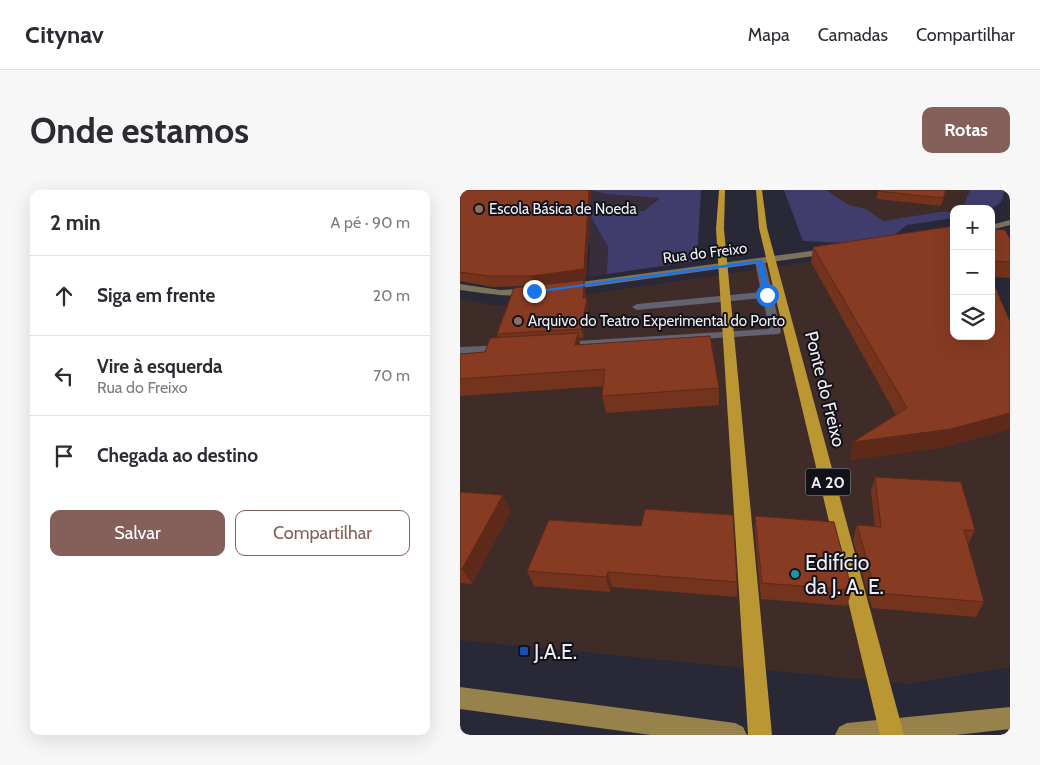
<!DOCTYPE html>
<html lang="pt">
<meta charset="utf-8">
<style>
body{margin:0;font-family:Cabin,sans-serif;background:#f7f7f7;color:#2b2b33}
.controls{position:absolute;right:15px;top:15px;display:grid;overflow:hidden;border-radius:10px;box-shadow:0 5px 20px #0002}
.controls button{width:45px;height:45px;display:grid;place-items:center;padding:0;border:0;border-bottom:1px solid #e1e1e2;background:#fff;color:#2b2b33;font:25px sans-serif}
.stop{position:absolute;width:15px;height:15px;margin:-11px;border:4px solid #1a73e8;border-radius:50%;background:#fff}
.stop.end{background:#1a73e8;border-color:#fff;box-shadow:0 1px 5px #0008}
.list{margin:0;padding:0;list-style:none}
h2{display:flex;justify-content:space-between;align-items:center;height:65px;margin:0;padding:0 20px;font-size:21px}
h2 small{font-size:16px;font-weight:400;color:#7c7c81}
.list li{display:grid;grid-template-columns:32px 1fr auto;gap:15px;align-items:center;box-sizing:border-box;height:80px;padding:0 20px;border-top:1px solid #e1e1e2}
.list b{display:block;font-size:19px;white-space:nowrap}
.list p{margin:0;font-size:16px;white-space:nowrap;color:#7c7c81}
.list em{font-size:16px;font-style:normal;color:#7c7c81}
.actions{display:flex;gap:10px;padding:15px 20px}
.actions a{flex:1;padding:11px 0;border:1px solid #855f5a;border-radius:10px;text-align:center;font-size:18px;color:#855f5a}
.actions .main{background:#855f5a;color:#fff}
.icon{flex:none;width:28px;height:28px;fill:none;stroke:currentColor;stroke-width:2;stroke-linecap:round;stroke-linejoin:round}
.map{position:relative;flex:none;width:550px;height:545px;overflow:hidden;border-radius:10px}
header{display:flex;align-items:center;gap:30px;box-sizing:border-box;height:70px;padding:0 25px;background:#fff;border-bottom:1px solid #e1e1e2}
header strong{font-size:24px}
nav{display:flex;gap:28px;margin-inline-start:auto;font-size:18px}
.intro{display:flex;align-items:center;justify-content:space-between;box-sizing:border-box;height:120px;padding:0 30px}
h1{margin:0;font-size:35px}
.button{padding:12px 22px;border-radius:10px;background:#855f5a;color:#fff;font-size:18px;font-weight:700}
main{display:flex;gap:30px;padding:0 30px}
aside{flex:1;background:#fff;border-radius:10px;box-shadow:0 5px 20px #0002}
.map>svg:first-child{display:block}
.commercial{fill:#382d3b}
.industrial{fill:#3f2c29}
.green{fill:#403c6c}
.lines{fill:none;stroke-linecap:round;stroke-linejoin:round}
.service{fill:#626271;fill-rule:evenodd}
.secondary{fill:#7c725e;fill-rule:evenodd}
.primary{fill:#97824c;fill-rule:evenodd}
.motorway{fill:#ba9733;fill-rule:evenodd}
.wall{fill:#73331d}
.shaded-wall{fill:#5e2918}
.building{fill:#863b22;stroke:#5e2918}
.route{fill:#1a73e8}
.education-dot{fill:#8d6e63;stroke:#121218;stroke-width:2}
.culture-dot{fill:#0f9aa8;stroke:#121218;stroke-width:2}
.transit-dot{fill:#1a4fb4;stroke:#121218;stroke-width:2}
.labels{text-anchor:middle;dominant-baseline:central;stroke-width:4;stroke-linejoin:round;paint-order:stroke}
.far-poi-label{font-size:15px;fill:#efeff8;stroke:#121218;text-anchor:start}
.far-street-label{font-size:15px;fill:#efeff8;stroke:#121218}
.shield{fill:#121218;stroke:#adadb5;stroke-width:1}
.shield-label{font-size:16px;font-weight:bold;fill:#efeff8}
.street-label{font-size:18px;fill:#efeff8;stroke:#121218}
.near-poi-label{font-size:21px;fill:#efeff8;stroke:#121218;text-anchor:start}
</style>
<header>
<strong>Citynav</strong>
<nav><a>Mapa</a><a>Camadas</a><a>Compartilhar</a></nav>
</header>
<div class="intro"><h1>Onde estamos</h1><a class="button">Rotas</a></div>
<main>
<aside>
<h2>2 min<small>A pé · 90 m</small></h2>
<ul class="list">
<li><svg class="icon" aria-label="ahead" viewBox="0 0 24 24"><path d="M12 20V5M6 11l6-6 6 6"/></svg><div><b>Siga em frente</b></div><em>20 m</em></li>
<li><svg class="icon" aria-label="left" viewBox="0 0 24 24"><path d="M17 20v-9H6M10 6l-5 5 5 5"/></svg><div><b>Vire à esquerda</b><p>Rua do Freixo</p></div><em>70 m</em></li>
<li><svg class="icon" aria-label="arrive" viewBox="0 0 24 24"><path d="M6 21V4h12l-3 4 3 4H6"/></svg><div><b>Chegada ao destino</b></div></li>
</ul>
<div class="actions"><a class="main">Salvar</a><a>Compartilhar</a></div>
</aside>
<div class="map">
<svg width="550" height="545" viewBox="0 0 550 545">
<rect width="100%" height="100%" fill="#292836"/>
<path class="commercial" d="M 22,0 L 130,0 L 146,4 L 200,7 L 184,21 L 127,21 L 148,57 L 147,84 L 129,87 L 130,55 L 0,41 Z"/>
<path class="industrial" d="M 366,0 L 510,0 L 503,18 L 494,19 L 494,22 L 480,22 L 423,32 L 406,19 L 389,15 Z
M 481,52 L 494,146 L 531,146 L 550,164 L 550,477 L 447,494 L 0,450 L 0,109 L 33,115 L 62,114 Z"/>
<path class="green" d="M 130,0 L 241,0 L 237,71 L 147,84 L 148,57 L 127,20 L 184,21 L 200,8 L 146,4 Z
M 324,0 L 366,0 L 389,15 L 406,19 L 423,31 L 480,22 L 494,22 L 494,28 L 447,35 L 429,49 L 385,53 L 343,51 Z
M 510,0 L 544,0 C 543,24 520,19 502,19 Z"/>
<g class="lines">
<path class="service" d="M 300,68 L 305,71 L 321,142 L 319,144 L 101,158 L 95,155 L 101,152 L 309,139 L 303,108 L 177,120 L 172,117 L 177,114 L 301,102 L 295,71 Z
M 46,155 L 52,158 L 50,160 L 0,165 L 0,157 Z"/>
<path class="secondary" d="M 550,30 L 550,35 L 531,40 L 531,35 Z
M 373,58 L 377,61 L 376,63 L 106,100 L 101,97 L 106,94 Z
M 0,94 L 40,100 L 73,98 L 78,101 C 66,111 16,102 0,100 Z"/>
<path class="primary" d="M 0,497 L 275,533 L 283,537 L 287,545 L 191,545 L 0,519 Z
M 550,517 L 550,539 L 496,545 L 375,545 L 379,537 L 387,533 Z"/>
<path class="motorway" d="M 259,0 L 265,0 L 264,39 L 312,545 L 288,545 L 256,39 Z
M 296,0 L 302,0 L 307,38 L 444,545 L 420,545 L 299,38 Z"/>
</g>
<path class="wall" d="M 0,0 L 131,0 L 126,89 L 81,95 L 126,99 L 126,108 L 127,108 L 128,116 L 123,148 L 119,148 L 120,154 L 259,198 L 259,215 L 146,223 L 142,206 L 143,196 L 0,206 L 0,164 L 25,162 L 38,148 L 37,144 L 72,96 L 32,97 L 0,91 Z
M 487,0 L 481,16 L 417,9 L 418,1 Z
M 531,39 L 550,49 L 550,88 L 531,87 Z
M 353,57 L 550,132 L 550,239 L 484,257 L 390,270 L 393,252 L 436,225 L 351,72 Z
M 415,287 L 515,340 L 508,354 L 524,412 L 516,427 L 412,418 L 393,350 L 397,335 L 415,336 L 411,302 Z
M 0,302 L 51,321 L 12,394 L 0,393 Z
M 295,326 L 392,400 L 387,416 L 301,409 L 295,342 Z
M 89,330 L 277,392 L 277,407 L 152,397 L 150,402 L 74,396 L 67,381 Z"/>
<path class="shaded-wall" d="M 129,0 L 131,0 L 126,89 L 74,96 L 71,86 Z
M 486,0 L 487,0 L 481,16 L 483,8 Z
M 124,90 L 126,99 L 125,115 L 127,108 L 128,116 L 123,148 L 121,139 Z
M 118,143 L 121,159 L 115,155 Z
M 550,223 L 550,239 L 484,257 L 390,270 L 393,252 Z
M 43,305 L 51,321 L 12,394 L 2,379 Z
M 148,382 L 152,397 L 150,402 L 146,387 Z"/>
<path class="building" d="M 0,0 L 129,0 L 124,79 L 71,86 L 29,86 L 0,82 Z
M 419,0 L 486,0 L 483,8 L 418,1 Z
M 494,36 L 494,146 L 531,146 L 531,87 L 550,132 L 550,223 L 491,239 L 393,252 L 447,218 L 353,57 Z
M 531,39 L 545,40 L 550,49 L 550,72 L 531,71 Z
M 124,90 L 123,108 L 127,108 L 121,139 L 37,144 L 54,98 Z
M 118,143 L 115,155 L 250,146 L 259,198 L 142,206 L 145,179 L 0,189 L 0,164 L 25,162 L 30,148 Z
M 415,287 L 501,292 L 515,340 L 504,340 L 524,412 L 416,403 L 397,335 L 421,337 Z
M 0,302 L 43,305 L 2,379 L 0,379 Z
M 185,319 L 273,325 L 277,392 L 148,382 L 146,387 L 67,381 L 89,330 L 181,336 Z
M 295,326 L 374,332 L 392,400 L 302,393 Z"/>
<path class="route" d="M 300,70 L 303,72 L 310,105 L 307,107 L 304,105 L 298,73 L 74,103 L 72,101 Z"/>
<g class="education-dot">
<circle cx="19" cy="19" r="5"/>
<circle cx="58" cy="131" r="5"/>
</g>
<circle class="culture-dot" cx="335" cy="384" r="5"/>
<rect class="transit-dot" x="59" y="456" width="10" height="10" rx="2.5"/>
<g class="labels">
<g class="far-poi-label">
<text x="29" y="19">Escola Básica de Noeda</text>
<text x="68" y="131">Arquivo do Teatro Experimental do Porto</text>
</g>
<g class="far-street-label">
<text transform="translate(245 63) rotate(-7)">Rua do Freixo</text>
</g>
<rect class="shield" x="345.5" y="278.5" width="45" height="27" rx="4"/>
<g class="shield-label">
<text x="368" y="292">A 20</text>
</g>
<g class="street-label">
<text transform="translate(365 199) rotate(76)">Ponte do Freixo</text>
</g>
<g class="near-poi-label">
<text x="345" y="372">Edifício<tspan x="345" dy="24">da J. A. E.</tspan></text>
<text x="74" y="461">J.A.E.</text>
</g>
</g>
</svg>
<div class="controls">
<button>+</button>
<button>−</button>
<button><svg class="icon" aria-label="layers" viewBox="0 0 24 24"><path d="M12 4l9 5-9 5-9-5zM3 14l9 5 9-5"/></svg></button>
</div>
<div class="stop" style="left:307px;top:105px"></div>
<div class="stop end" style="left:74px;top:101px"></div>
</div>
</main>
